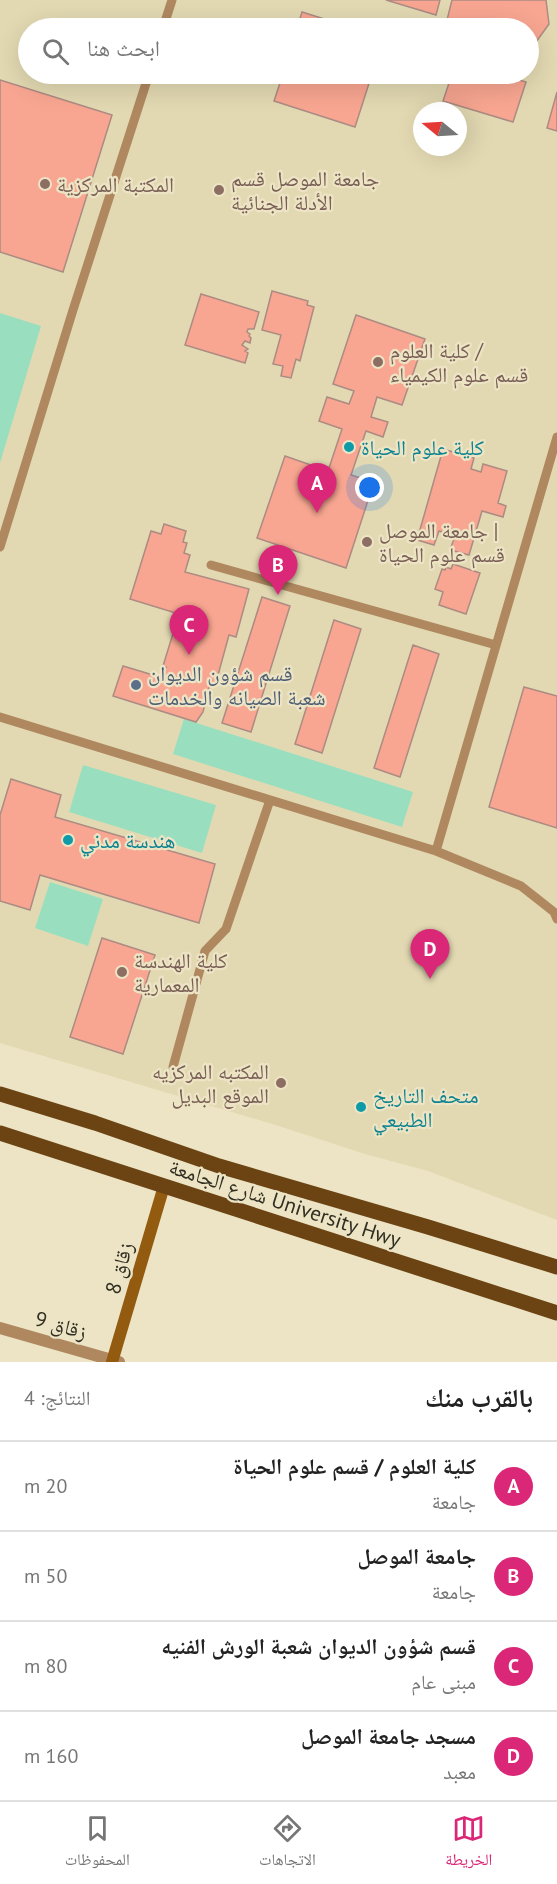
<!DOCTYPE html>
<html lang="ar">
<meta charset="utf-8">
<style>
body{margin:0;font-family:"PT Sans","Noto Naskh Arabic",sans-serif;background:#f6f6f6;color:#222;direction:rtl}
.compass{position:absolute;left:413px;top:102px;width:54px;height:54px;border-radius:50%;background:#fff;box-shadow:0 6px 24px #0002;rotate:288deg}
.you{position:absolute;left:370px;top:488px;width:21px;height:21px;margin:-15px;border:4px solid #fff;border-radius:50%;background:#1a73e8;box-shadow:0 0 0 9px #1a73e833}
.badge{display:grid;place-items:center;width:39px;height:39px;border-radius:50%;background:#db2777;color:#fff;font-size:20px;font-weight:700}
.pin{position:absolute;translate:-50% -50px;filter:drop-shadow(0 2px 3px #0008)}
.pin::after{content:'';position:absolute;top:32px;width:21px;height:18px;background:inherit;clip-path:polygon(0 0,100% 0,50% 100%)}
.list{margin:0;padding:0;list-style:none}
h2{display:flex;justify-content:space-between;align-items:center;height:78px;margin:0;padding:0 24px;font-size:26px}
h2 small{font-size:20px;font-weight:400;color:#767676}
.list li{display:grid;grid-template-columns:39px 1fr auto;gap:18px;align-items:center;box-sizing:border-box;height:90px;padding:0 24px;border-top:2px solid #e0e0e0}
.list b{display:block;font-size:22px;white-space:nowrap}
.list p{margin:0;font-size:20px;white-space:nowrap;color:#767676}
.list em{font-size:20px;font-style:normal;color:#767676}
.icon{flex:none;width:33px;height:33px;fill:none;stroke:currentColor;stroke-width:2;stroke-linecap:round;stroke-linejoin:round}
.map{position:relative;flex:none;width:557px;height:1362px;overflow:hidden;direction:ltr}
.search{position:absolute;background:#fff;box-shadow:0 6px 24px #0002;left:18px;right:18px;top:18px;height:66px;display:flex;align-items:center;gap:15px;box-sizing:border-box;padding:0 21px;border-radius:33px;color:#767676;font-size:22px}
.sheet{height:438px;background:#fff}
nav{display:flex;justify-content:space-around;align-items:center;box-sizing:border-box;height:84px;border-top:2px solid #e0e0e0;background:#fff;font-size:16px;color:#767676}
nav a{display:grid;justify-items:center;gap:3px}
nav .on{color:#db2777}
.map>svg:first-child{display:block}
.built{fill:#e2d9b2;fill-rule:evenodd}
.green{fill:#99dfbf}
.building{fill:#f8a691;stroke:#ac8b82;stroke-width:1.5}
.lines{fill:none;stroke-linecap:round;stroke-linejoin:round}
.lane{stroke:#af8860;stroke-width:9}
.street{stroke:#af8860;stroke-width:12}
.secondary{stroke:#935b0f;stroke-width:12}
.primary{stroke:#6c4413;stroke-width:15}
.education-dot{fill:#8d6e63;stroke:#ece4c4;stroke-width:2}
.culture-dot{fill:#0f9aa8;stroke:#ece4c4;stroke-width:2}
.service-dot{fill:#5c6f8a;stroke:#ece4c4;stroke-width:2}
.labels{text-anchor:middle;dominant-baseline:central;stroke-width:4.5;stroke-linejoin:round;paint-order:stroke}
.education-label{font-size:21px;fill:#785e54;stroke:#ece4c4;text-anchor:start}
.culture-label{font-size:21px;fill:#0d838f;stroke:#ece4c4;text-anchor:start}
.service-label{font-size:21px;fill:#4e5e75;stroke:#ece4c4;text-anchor:start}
.street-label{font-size:21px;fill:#312e22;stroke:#ece4c4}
</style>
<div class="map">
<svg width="557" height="1362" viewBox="0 0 557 1362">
<rect width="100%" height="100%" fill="#ece4c4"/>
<path class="built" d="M 0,0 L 557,0 L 557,1220 L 428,1171 L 365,1154 L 279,1126 L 0,1043 ZM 28,28 L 528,28 L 528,74 L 28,74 ZM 422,111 L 458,111 L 458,147 L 422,147 Z"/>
<path class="green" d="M 0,313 L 41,326 L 0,463 Z
M 184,719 L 413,792 L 402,827 L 173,754 Z
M 83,765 L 216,805 L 202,853 L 69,812 Z
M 50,882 L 103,899 L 88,946 L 35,928 Z"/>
<path class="building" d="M 386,0 L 440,0 L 436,15 Z
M 452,0 L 546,0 L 549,24 L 536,42 L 530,60 L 528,60 L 528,28 L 477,28 L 447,20 Z
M 302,12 L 353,28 L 297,28 Z
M 283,74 L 372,74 L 355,127 L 274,101 Z
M 452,74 L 499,74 L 526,82 L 513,122 L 443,101 Z
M 0,80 L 112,115 L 63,272 L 0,252 Z
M 557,92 L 557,131 L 547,128 Z
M 272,291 L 308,301 L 307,305 L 314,307 L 300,361 L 296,359 L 291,378 L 281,376 L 283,366 L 273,364 L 281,335 L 262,330 Z
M 201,294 L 259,312 L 254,329 L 248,329 L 247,332 L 250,334 L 249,336 L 251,338 L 250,343 L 245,341 L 242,345 L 248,349 L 245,351 L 248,353 L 245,363 L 185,345 Z
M 356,315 L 425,339 L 402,405 L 377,397 L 371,417 L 388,422 L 383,437 L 366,431 L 351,475 L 374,482 L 346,568 L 257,538 L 285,456 L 328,471 L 342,429 L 319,421 L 327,397 L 349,404 L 354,391 L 333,384 Z
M 443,449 L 474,458 L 471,469 L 481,472 L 483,464 L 507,471 L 498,503 L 506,506 L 503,517 L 482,511 L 469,555 L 450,550 L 455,536 L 439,531 L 434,545 L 417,540 Z
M 164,524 L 186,531 L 183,542 L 187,543 L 184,553 L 190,555 L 185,572 L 249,589 L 236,637 L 229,635 L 215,686 L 210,684 L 203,712 L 196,722 L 113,696 L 123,666 L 163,678 L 166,667 L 163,666 L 179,614 L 130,599 L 151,531 L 161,534 Z
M 453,564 L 480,573 L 466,614 L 439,605 L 443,592 L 435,589 L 442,569 L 445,570 L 446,567 L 451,569 Z
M 262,597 L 290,606 L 251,732 L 222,723 Z
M 334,620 L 361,629 L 322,753 L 295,744 Z
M 413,645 L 439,654 L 400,777 L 374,768 Z
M 524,687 L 557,696 L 557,828 L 489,807 Z
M 11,779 L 61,795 L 55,817 L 215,864 L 199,923 L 40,875 L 30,910 L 0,901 L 0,815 Z
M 102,938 L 155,955 L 123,1054 L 70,1037 Z"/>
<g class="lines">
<path class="lane" d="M 163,28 L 172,0
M 0,547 L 73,310 L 149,74
M 211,565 L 496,645
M 0,717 L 436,851 L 521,886 L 554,912 L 557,919
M 436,851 L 557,437
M 173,1067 L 205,951 L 226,929 L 270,800"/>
<path class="street" d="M 0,1328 L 119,1362"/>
<path class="secondary" d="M 112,1362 L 164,1186"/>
<path class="primary" d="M 0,1094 L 95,1123 L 219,1166 L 428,1227 L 557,1267
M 0,1133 L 557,1313"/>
</g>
<g class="education-dot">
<circle cx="45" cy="184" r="6"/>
<circle cx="219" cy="190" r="6"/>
<circle cx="378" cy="362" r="6"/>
<circle cx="367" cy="542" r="6"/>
<circle cx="122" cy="972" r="6"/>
<circle cx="281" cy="1083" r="6"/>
</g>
<g class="culture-dot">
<circle cx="349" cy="447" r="6"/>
<circle cx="68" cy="840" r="6"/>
<circle cx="361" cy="1107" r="6"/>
</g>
<circle class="service-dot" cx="136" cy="685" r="6"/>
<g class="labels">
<g class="education-label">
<text x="231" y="178">جامعة الموصل قسم<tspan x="231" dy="24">الأدلة الجنائية</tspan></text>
<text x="57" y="184">المكتبة المركزية</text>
<text x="390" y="350">كلية العلوم /<tspan x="390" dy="24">قسم علوم الكيمياء</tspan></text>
<text x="379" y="530">جامعة الموصل |<tspan x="379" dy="24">قسم علوم الحياة</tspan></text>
<text x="134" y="960">كلية الهندسة<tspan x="134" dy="24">المعمارية</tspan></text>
<text x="269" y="1071" text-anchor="end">المكتبه المركزيه<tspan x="269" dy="24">الموقع البديل</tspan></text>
</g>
<g class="culture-label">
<text x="361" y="447">كلية علوم الحياة</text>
<text x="80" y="840">هندسة مدني</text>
<text x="373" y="1095">متحف التاريخ<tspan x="373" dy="24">الطبيعي</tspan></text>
</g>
<g class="service-label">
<text x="148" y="673">قسم شؤون الديوان<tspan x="148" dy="24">شعبة الصيانه والخدمات</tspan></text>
</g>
<g class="street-label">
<text transform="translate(285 1203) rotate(18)">شارع الجامعة University Hwy</text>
<text transform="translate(119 1268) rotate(-74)">زقاق 8</text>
<text transform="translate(61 1325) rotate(16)">زقاق 9</text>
</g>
</g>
</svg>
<svg class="compass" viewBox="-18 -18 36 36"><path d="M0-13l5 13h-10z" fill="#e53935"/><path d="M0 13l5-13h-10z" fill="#767676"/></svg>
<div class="you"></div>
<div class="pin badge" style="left:317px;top:513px">A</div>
<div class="pin badge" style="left:278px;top:595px">B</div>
<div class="pin badge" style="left:189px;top:655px">C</div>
<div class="pin badge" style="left:430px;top:979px">D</div>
<div class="search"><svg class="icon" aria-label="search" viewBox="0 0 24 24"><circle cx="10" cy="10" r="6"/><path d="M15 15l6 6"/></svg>ابحث هنا</div>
</div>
<section class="sheet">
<h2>بالقرب منك<small>النتائج: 4</small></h2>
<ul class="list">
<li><span class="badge">A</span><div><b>كلية العلوم / قسم علوم الحياة</b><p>جامعة</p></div><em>20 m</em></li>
<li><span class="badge">B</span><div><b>جامعة الموصل</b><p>جامعة</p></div><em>50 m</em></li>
<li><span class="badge">C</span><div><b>قسم شؤون الديوان شعبة الورش الفنيه</b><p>مبنى عام</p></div><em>80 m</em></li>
<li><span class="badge">D</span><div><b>مسجد جامعة الموصل</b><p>معبد</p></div><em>160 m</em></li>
</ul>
</section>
<nav>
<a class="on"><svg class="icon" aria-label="map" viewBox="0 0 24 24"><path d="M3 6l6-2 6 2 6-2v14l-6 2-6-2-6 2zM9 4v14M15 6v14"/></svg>الخريطة</a>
<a><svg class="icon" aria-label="directions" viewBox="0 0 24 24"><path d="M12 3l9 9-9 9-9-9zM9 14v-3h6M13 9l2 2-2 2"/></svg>الاتجاهات</a>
<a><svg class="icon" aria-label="saved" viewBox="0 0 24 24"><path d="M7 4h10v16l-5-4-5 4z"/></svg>المحفوظات</a>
</nav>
